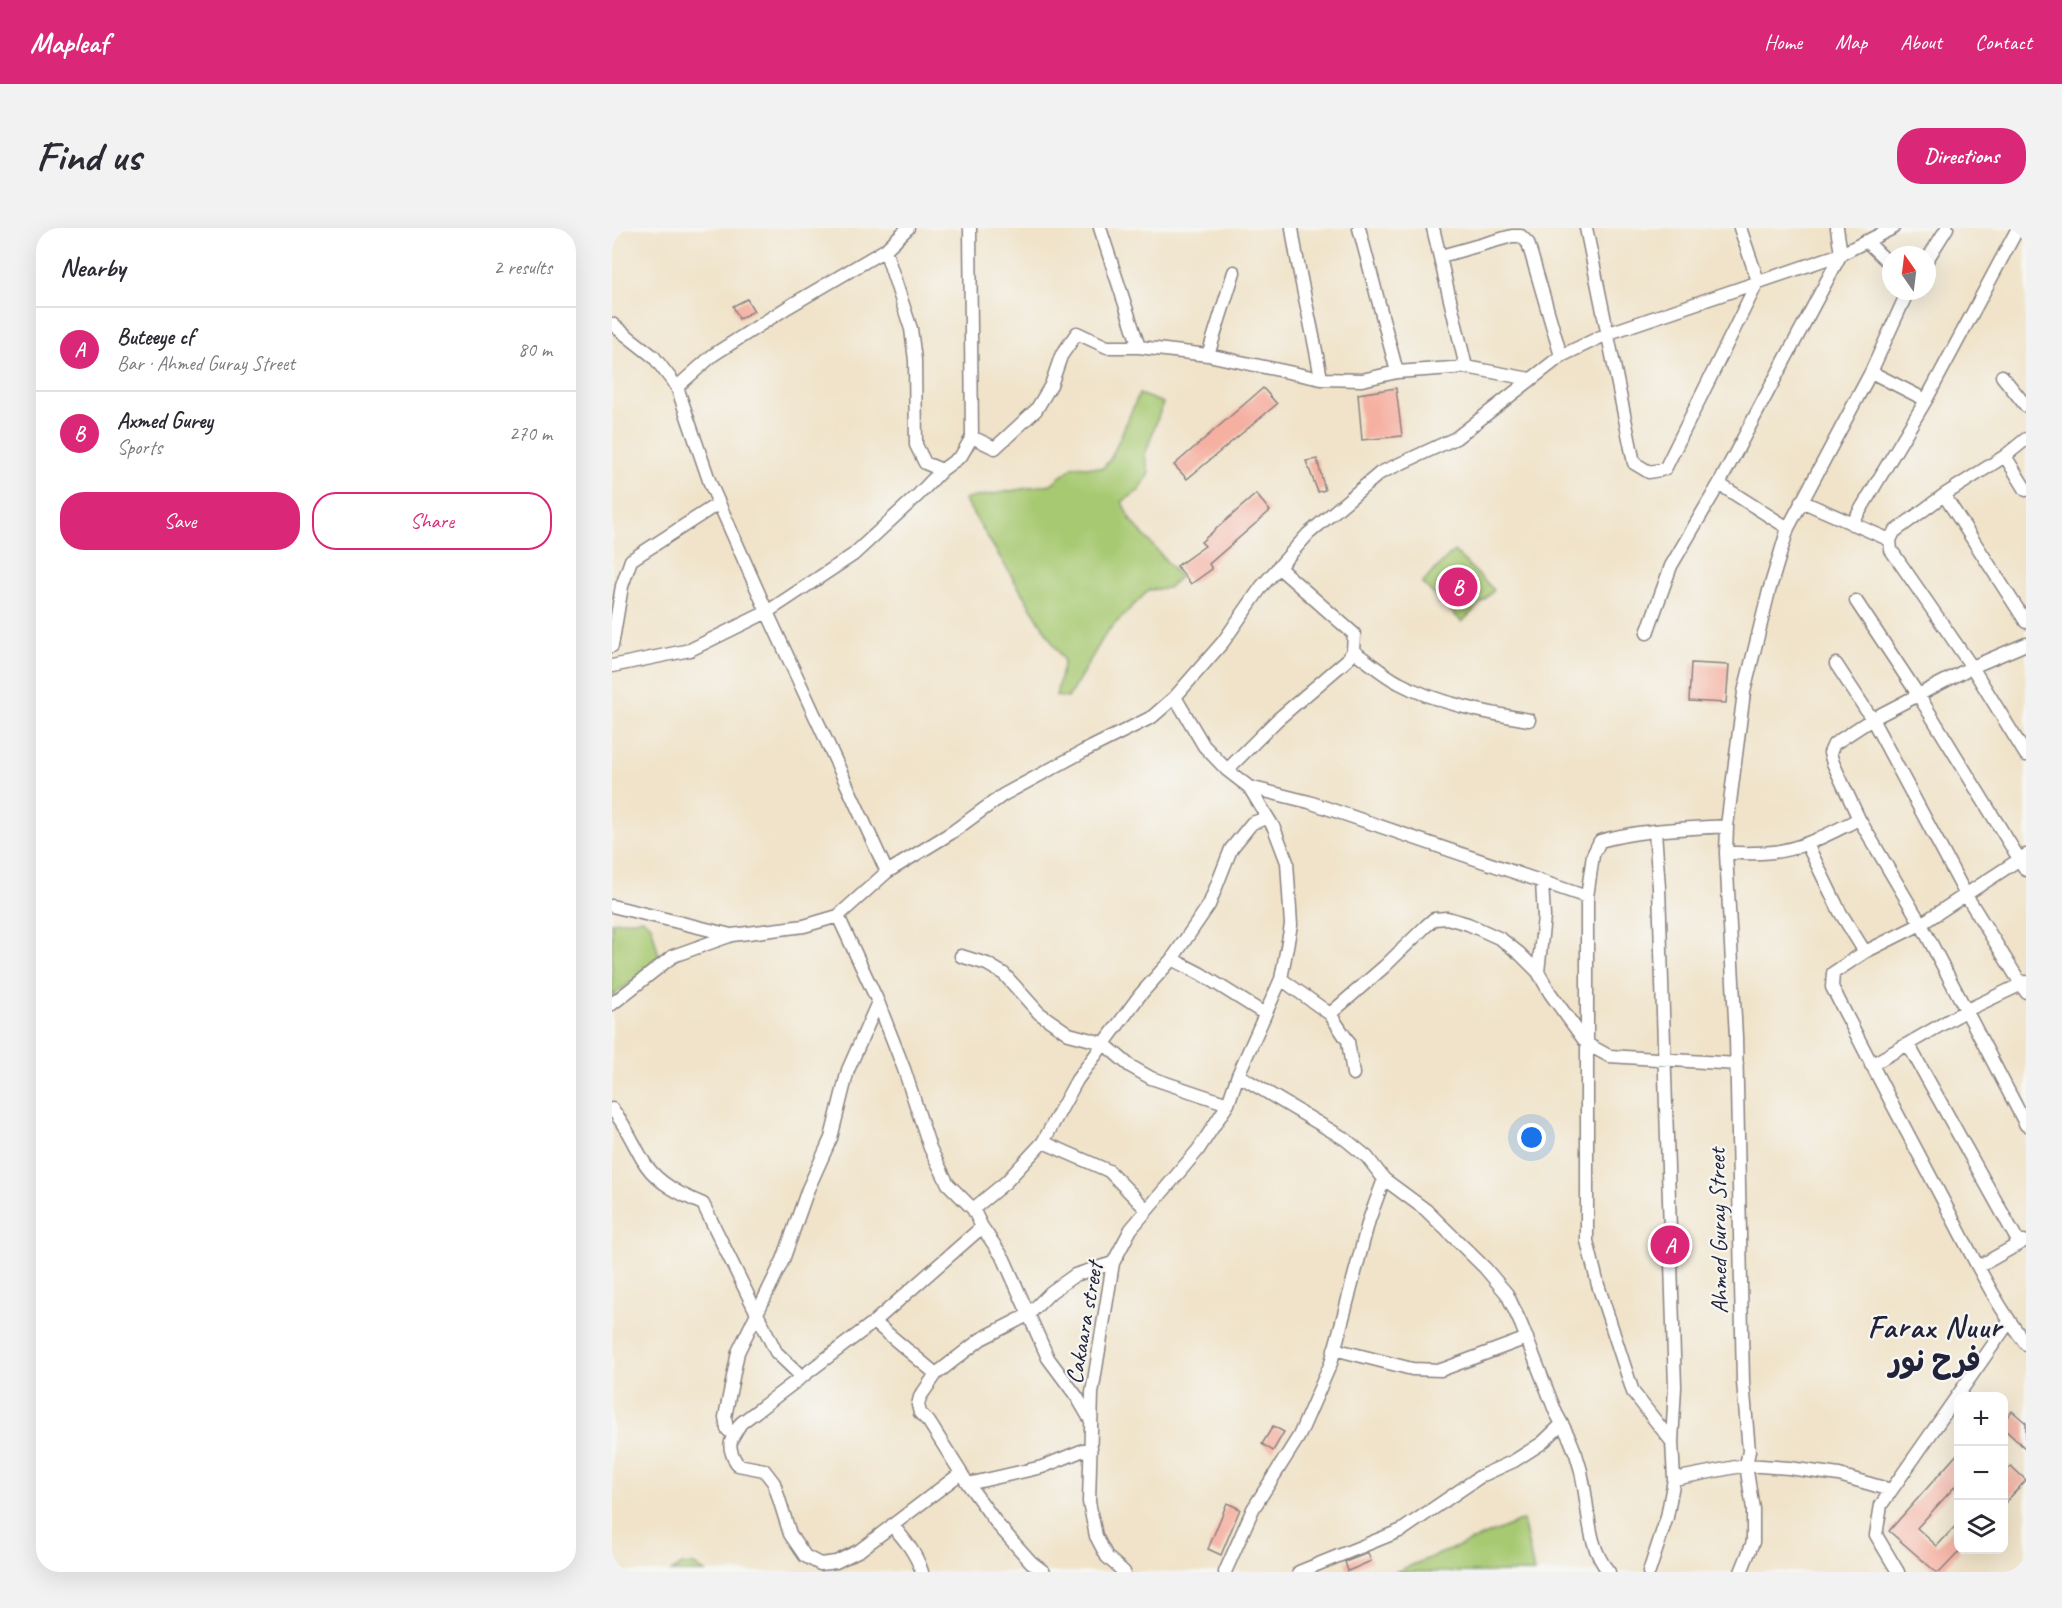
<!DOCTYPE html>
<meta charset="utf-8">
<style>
body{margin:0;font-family:Caveat,"Playpen Sans Arabic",sans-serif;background:#f2f2f3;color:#2b2b33}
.controls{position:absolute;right:18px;bottom:18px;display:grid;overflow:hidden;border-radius:12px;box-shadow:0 6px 24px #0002}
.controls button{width:54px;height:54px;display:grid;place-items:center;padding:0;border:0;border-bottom:2px solid #e1e1e2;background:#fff;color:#2b2b33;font:30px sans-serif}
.compass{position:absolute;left:1270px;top:18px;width:54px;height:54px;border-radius:50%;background:#fff;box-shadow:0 6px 24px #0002;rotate:346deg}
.you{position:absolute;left:920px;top:910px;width:21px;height:21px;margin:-15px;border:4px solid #fff;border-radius:50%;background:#1a73e8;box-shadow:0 0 0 9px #1a73e833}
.badge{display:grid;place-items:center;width:39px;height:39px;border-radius:50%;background:#db2777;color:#fff;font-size:20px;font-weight:700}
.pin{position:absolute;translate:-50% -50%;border:3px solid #fff;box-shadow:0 2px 6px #0006}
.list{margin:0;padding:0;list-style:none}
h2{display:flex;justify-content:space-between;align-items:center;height:78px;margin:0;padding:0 24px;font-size:26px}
h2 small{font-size:20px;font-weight:400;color:#7c7c81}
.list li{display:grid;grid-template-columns:39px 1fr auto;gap:18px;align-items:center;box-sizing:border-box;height:84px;padding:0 24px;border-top:2px solid #e1e1e2}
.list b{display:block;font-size:22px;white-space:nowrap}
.list p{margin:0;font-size:20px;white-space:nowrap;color:#7c7c81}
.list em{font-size:20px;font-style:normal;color:#7c7c81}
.actions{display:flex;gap:12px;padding:18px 24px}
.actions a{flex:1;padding:14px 0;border:2px solid #db2777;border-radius:24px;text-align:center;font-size:21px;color:#db2777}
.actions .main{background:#db2777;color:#fff}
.icon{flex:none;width:33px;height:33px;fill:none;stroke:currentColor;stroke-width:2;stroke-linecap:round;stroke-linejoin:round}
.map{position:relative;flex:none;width:1414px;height:1344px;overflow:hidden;border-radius:24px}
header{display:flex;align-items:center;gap:36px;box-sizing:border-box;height:84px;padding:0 30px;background:#db2777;color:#fff}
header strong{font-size:28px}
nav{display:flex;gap:33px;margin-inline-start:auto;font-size:21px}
.intro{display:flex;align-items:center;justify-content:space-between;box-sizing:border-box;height:144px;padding:0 36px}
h1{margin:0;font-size:42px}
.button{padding:15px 27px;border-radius:24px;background:#db2777;color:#fff;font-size:21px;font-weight:700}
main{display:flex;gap:36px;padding:0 36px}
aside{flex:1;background:#fff;border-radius:24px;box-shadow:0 6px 24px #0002}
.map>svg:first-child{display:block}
.green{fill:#a7c971;stroke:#647656;stroke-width:1.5}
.building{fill:#f5b0a1}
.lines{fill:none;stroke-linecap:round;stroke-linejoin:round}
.street-casing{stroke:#898282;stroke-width:15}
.street{stroke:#fff;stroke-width:12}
.labels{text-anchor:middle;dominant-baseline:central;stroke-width:4.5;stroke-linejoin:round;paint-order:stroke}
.street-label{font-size:24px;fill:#22223b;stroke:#f6f6f2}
.district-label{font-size:30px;font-weight:bold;letter-spacing:1.5px;fill:#22223b;stroke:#f6f6f2}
</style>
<header>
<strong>Mapleaf</strong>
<nav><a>Home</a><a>Map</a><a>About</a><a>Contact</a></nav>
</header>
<div class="intro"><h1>Find us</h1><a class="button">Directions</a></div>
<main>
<aside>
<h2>Nearby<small>2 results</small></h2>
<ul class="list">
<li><span class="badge">A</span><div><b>Buteeye cf</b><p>Bar · Ahmed Guray Street</p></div><em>80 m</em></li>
<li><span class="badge">B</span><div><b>Axmed Gurey</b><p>Sports</p></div><em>270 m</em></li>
</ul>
<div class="actions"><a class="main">Save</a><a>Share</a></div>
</aside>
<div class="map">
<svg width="1414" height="1344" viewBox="0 0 1414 1344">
<rect width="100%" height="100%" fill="#f6f6f2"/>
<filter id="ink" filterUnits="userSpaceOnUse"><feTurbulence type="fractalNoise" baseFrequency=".0167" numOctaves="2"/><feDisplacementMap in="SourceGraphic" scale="12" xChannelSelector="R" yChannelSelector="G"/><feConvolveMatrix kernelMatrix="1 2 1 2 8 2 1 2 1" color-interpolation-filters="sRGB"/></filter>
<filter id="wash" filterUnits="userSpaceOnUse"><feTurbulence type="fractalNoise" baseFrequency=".008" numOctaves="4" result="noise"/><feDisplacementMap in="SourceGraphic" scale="24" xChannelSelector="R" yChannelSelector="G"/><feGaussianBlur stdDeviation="1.35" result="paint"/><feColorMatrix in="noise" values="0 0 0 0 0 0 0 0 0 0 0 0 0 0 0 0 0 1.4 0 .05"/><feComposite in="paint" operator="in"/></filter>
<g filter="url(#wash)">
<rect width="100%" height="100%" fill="#f0e3c9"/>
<path class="green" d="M 527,166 L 551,175 L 533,227 L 537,245 L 528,262 L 510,274 L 518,291 L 568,349 L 556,360 L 537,362 L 494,405 L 456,470 L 444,468 L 452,433 L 352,271 L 439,256 L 462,238 L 491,240 L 499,230 Z
M 842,323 L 882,362 L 850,394 L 810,355 Z
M 31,691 L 39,697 L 47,728 L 42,737 L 0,768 L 0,694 Z
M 911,1292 L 922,1344 L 783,1344 Z
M 70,1337 L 82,1337 L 93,1344 L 59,1344 Z"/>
<g id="blocks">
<path class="building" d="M 135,71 L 142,83 L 127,91 L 121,78 Z
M 651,160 L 665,176 L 575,251 L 562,237 Z
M 784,160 L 790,208 L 750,212 L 746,166 Z
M 705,231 L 713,262 L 706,264 L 694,233 Z
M 644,266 L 658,283 L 597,336 L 600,341 L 579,356 L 565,338 L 593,318 L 589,314 Z
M 1079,435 L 1117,437 L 1114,475 L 1077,473 Z
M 1400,1183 L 1414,1195 L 1414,1221 L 1392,1201 L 1392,1192 Z
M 661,1198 L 672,1204 L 661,1223 L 650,1216 Z
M 1347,1224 L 1347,1254 L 1305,1300 L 1325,1318 L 1347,1294 L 1347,1324 L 1328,1344 L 1324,1344 L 1277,1303 Z
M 1399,1238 L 1414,1252 L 1392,1276 L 1392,1246 Z
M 615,1275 L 628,1281 L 609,1327 L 596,1321 Z
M 756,1325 L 759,1333 L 736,1343 L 733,1334 Z"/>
</g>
</g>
<g filter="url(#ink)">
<use href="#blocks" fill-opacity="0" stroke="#898282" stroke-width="1.5"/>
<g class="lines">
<g class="street-casing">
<path id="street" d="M 488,0 L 527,119
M 680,0 C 687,51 701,100 709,151
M 747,0 L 785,144
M 821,0 L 854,139
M 974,0 L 1022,235 L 1037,244 L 1053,241 L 1146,53 L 1128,0
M 1254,13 L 1279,37
M 273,22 L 299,101 L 303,132 L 304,217 L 313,235 L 330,242
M 829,28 L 900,8 L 909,8 L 916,15 L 949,128
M 1315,32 L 1335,0
M 0,96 L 42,129 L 65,159 L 98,255 L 155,384 L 275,644
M 596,127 L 622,44
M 1259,144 L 1314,172
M 1390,148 L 1414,178
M 65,159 L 101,127 L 176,79 L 273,22 L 296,0
M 360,209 L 383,220 L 424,182 L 439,157 L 449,128 L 465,105 L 495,119 L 527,119 L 596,127 L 709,151 L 750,152 L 785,144 L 854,139 L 918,151
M 1414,211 L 1393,228 L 1332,267 L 1282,304 L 1278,312 L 1279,322 L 1360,439 L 1414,527
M 1393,228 L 1414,262
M 1107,256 L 1176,300
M 1332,267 L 1414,394
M 1189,273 L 1278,312
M 1240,296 L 1314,172 L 1406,0
M 1244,373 L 1307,468 L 1414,642
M 1035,405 L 1059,338 L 1107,256 L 1229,26 L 1225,0
M 1414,416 L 1360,439 L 1260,491 L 1222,516 L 1218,525 L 1221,535 L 1247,591 L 1309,696 L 1414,897
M 0,418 L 10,358 L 19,332 L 107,275
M 741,423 C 756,433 771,447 787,455 C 824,475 875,485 917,492
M 1224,436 L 1260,491 L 1354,667 L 1414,764
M 0,438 L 78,422 L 155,384 L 241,327 L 306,267 L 330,242 L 349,228 L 360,209 L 358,0
M 563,469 L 592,518 L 615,542 L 637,559 L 697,574 L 975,669
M 615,542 L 665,492 L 735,432 L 741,423 L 742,406 L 666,339
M 1043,603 L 1047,660 L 1063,1159 L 1060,1214 L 1062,1251
M 1195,616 L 1228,684 L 1253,724
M 1114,625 C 1129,625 1145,626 1161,624 C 1191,621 1220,604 1247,591
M 1414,627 L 1309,696 L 1253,724 L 1221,745 L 1220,759 C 1257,832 1295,905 1334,978 C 1359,1025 1382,1074 1414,1116
M 0,678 L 119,707
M 226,688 L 266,774 L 292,841 L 318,920 L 336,956 L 361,981 L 370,999 L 392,1031 L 436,1130 L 465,1169 L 479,1193
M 349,728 L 375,736 L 392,746 L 427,785 L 457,806 L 491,815 L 518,838 L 539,850 L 616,876
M 560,731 L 589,746 L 653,786
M 926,744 L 932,689 L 930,654
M 669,751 L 718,786 L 736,813 L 741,846
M 0,776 L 61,728 L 120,707 L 192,698 L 226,688 L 275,644 L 339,605 L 391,567 L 472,523 L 540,489 L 563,469 L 611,414 L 650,358 L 696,306 L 768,245 L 844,210 L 949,128 L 997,105 L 1229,26 L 1281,0
M 718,786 L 773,738 L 814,698 L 822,691 L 835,690 L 856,696 L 889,711 L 908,726 L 926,744 L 938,765 L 975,816 L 997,828 L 1125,836
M 1296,816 L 1407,1015
M 1259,837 L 1355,782 L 1414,754
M 626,847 L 733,911 L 755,929 L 772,951 L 814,982 L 873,1040 L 895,1066 L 909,1096 L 944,1185 L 950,1196 L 930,1215 L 902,1233 L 869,1248 L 790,1302 L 687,1344
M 0,881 C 15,898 22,919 34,937 C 47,956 70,967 91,976 L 164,1124 L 190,1149
M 431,914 L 497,943 L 535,982
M 361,981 L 394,954 L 431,914 L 465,852 L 528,767 L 560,731 L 597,677 L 619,621 L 640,595 L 655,590
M 1366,1039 L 1412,1013
M 262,1094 L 324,1146
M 722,1121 L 800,1141 L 829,1142 L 915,1110
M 950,1196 C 961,1215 969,1237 972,1259 C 977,1288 977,1321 997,1344
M 121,1207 L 115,1201 L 113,1189 L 126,1124 L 171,1032 L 196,961 L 219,910 L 236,842 L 266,774
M 1060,1214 L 1021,1164 L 986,1057 L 975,1013 L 975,669 L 981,627 L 988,613 C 1029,601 1073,601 1115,598
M 349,1245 L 248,1322 L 224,1334 L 208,1336 L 193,1328 L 178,1306 L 162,1255 L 152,1242 L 126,1237 C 114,1219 117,1213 129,1195 L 262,1094 L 370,999
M 356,1256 L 430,1239 L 479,1219
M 280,1297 C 293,1312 304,1325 310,1344
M 432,1344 L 419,1334 L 386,1297 L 356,1256 L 317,1194 L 308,1185 L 306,1177 L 308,1169 L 324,1146 L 369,1111 L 416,1087 L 439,1064 L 463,1047 L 501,1035
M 512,1344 L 495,1329 L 484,1308 L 477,1274 L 480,1165 L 501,1035 L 519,1001 L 586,922 L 616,876 L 626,847 L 669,751 L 679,697 L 675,634 L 662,600 L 637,559
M 613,1344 L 641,1281 L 687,1208 L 719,1135 L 757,992 L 772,951
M 1037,1344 L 1055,1289 L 1062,1251 L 1134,1237 L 1137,1223 L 1131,1154 L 1124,809 L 1114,625 L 1115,598 L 1132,464 L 1157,363 L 1176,300 L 1259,144 L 1296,63
M 1129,1344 L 1141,1314 L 1141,1281 L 1134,1237 L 1177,1240 L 1227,1247 L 1279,1262
M 1286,1344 L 1264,1307 L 1269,1277 L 1397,1094"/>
</g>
<use href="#street" class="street"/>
</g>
</g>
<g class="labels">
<g class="street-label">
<text transform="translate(1106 1003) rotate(-91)">Ahmed Guray Street</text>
<text transform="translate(472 1095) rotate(-80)">Cakaara street</text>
</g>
<g class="district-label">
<text x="1323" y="1099">Farax Nuur<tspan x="1323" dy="34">فرح نور</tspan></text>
</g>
</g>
</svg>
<div class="controls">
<button>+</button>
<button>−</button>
<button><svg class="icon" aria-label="layers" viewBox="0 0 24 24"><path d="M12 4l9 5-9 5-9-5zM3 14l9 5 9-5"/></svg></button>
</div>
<svg class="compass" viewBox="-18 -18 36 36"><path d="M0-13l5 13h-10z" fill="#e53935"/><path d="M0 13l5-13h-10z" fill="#7c7c81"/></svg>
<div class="you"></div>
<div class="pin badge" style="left:1058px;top:1017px">A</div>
<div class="pin badge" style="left:846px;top:359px">B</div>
</div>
</main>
